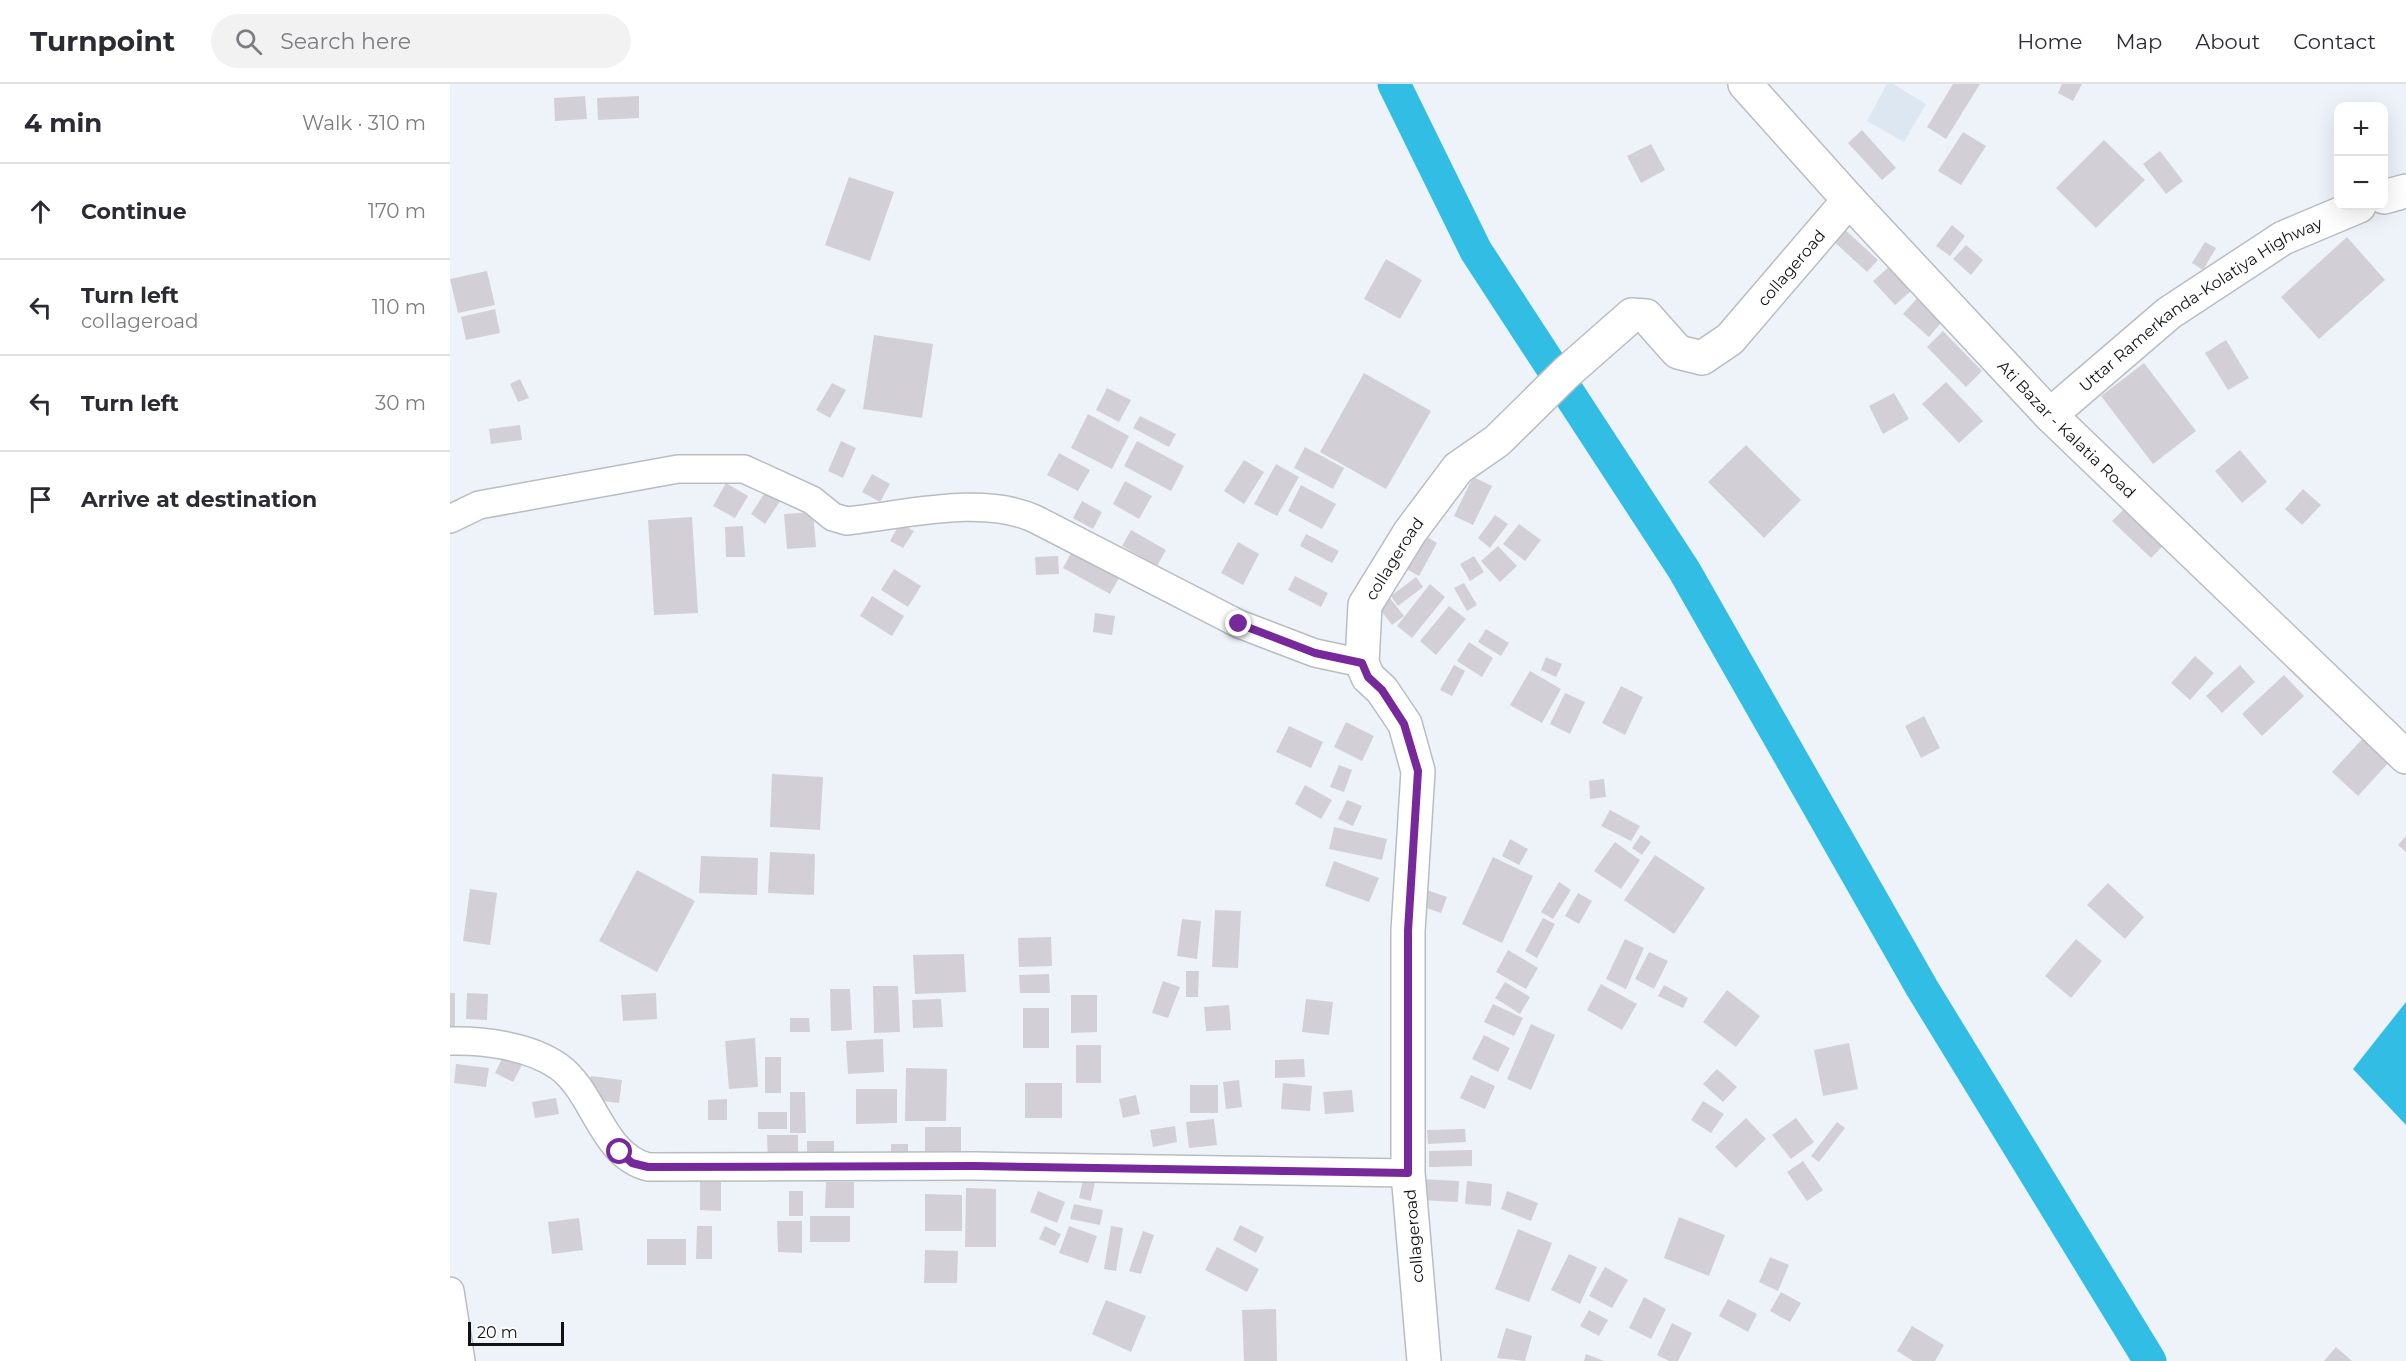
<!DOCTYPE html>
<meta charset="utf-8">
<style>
body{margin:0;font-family:Montserrat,sans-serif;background:#f2f2f3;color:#2b2b33}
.controls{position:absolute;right:18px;top:18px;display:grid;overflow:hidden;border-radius:12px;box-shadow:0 6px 24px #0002}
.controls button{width:54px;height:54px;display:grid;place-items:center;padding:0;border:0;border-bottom:2px solid #e1e1e2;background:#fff;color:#2b2b33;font:30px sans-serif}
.scale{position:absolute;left:18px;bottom:15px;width:96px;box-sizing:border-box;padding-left:6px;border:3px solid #0f1113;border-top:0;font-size:16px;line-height:21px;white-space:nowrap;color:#0f1113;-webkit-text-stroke:4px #fff;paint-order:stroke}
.stop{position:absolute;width:18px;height:18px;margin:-14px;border:4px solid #77299b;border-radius:50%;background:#fff}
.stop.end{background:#77299b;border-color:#fff;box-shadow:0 2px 6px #0008}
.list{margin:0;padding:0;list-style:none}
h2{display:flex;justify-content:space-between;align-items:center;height:78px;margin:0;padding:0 24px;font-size:26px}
h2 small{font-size:20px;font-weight:400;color:#7c7c81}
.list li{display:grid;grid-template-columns:39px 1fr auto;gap:18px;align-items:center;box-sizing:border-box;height:96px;padding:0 24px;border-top:2px solid #e1e1e2}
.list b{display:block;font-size:22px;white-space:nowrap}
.list p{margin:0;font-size:20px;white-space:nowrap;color:#7c7c81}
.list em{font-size:20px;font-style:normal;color:#7c7c81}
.icon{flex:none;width:33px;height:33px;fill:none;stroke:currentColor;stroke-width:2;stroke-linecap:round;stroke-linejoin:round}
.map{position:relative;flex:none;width:1956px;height:1277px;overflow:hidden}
header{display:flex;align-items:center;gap:36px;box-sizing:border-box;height:84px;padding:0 30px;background:#fff;border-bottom:2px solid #e1e1e2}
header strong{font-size:28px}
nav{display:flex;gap:33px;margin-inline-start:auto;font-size:21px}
.search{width:420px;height:54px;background:#f2f2f3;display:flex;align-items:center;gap:15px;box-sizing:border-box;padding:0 21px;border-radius:33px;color:#7c7c81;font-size:22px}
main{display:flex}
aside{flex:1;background:#fff}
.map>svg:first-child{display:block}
.built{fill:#dde7f1}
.water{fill:#32bee4}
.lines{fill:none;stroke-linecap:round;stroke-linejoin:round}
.canal{stroke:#32bee4;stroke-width:33}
.building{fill:#d2d0d6}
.minor-casing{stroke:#b9bdc3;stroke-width:30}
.tertiary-casing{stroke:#b9bdc3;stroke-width:36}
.secondary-casing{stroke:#b9bdc3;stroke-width:36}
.minor{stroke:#fff;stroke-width:27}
.tertiary{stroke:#fff;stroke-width:33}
.secondary{stroke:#fff;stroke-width:33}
.route{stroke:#77299b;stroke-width:8}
.labels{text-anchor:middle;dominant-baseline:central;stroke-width:5;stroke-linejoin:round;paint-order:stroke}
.street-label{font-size:16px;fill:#0f1113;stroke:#fff}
</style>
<header>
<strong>Turnpoint</strong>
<div class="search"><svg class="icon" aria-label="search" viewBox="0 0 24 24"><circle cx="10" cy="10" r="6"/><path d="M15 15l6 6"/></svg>Search here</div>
<nav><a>Home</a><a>Map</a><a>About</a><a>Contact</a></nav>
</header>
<main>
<aside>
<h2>4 min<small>Walk · 310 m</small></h2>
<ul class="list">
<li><svg class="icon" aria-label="ahead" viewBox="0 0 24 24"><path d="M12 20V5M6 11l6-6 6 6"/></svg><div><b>Continue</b></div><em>170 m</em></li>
<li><svg class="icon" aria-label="left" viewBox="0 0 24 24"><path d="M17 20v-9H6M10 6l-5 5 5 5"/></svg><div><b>Turn left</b><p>collageroad</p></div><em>110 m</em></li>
<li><svg class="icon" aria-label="left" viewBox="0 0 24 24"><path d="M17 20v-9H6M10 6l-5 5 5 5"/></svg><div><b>Turn left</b></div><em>30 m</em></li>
<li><svg class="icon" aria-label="arrive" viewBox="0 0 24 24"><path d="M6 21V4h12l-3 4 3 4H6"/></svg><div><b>Arrive at destination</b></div></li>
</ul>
</aside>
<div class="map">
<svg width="1956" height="1277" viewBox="0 0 1956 1277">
<rect width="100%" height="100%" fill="#eef3f9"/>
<path class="built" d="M 1437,0 L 1443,0 L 1476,20 L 1454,58 L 1417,37 Z"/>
<path class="water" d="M 1956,918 L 1956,1041 L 1903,985 Z"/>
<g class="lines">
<path class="canal" d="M 944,0 L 1026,167 L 1234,486 L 1472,904 L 1700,1277"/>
</g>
<path class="building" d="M 1503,0 L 1530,0 L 1496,55 L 1477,43 Z
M 1612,0 L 1632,0 L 1623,17 L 1608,9 Z
M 135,12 L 137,35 L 105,37 L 104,14 Z
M 189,12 L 189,34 L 148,36 L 147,14 Z
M 1412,46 L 1446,84 L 1432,96 L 1398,59 Z
M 1513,48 L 1536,62 L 1511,101 L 1488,87 Z
M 1654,56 L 1695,96 L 1646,144 L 1606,104 Z
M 1201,60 L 1215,86 L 1191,99 L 1177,72 Z
M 1710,67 L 1733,97 L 1716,110 L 1693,80 Z
M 399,93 L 444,108 L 420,177 L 375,161 Z
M 1502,141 L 1515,152 L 1500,172 L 1486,162 Z
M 1391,142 L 1428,176 L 1417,188 L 1380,154 Z
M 1897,153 L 1935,196 L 1869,255 L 1831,213 Z
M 1755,158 L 1766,164 L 1753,186 L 1742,179 Z
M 1516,161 L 1533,176 L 1521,191 L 1503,175 Z
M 936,175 L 972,196 L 950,235 L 914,215 Z
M 1439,183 L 1461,207 L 1445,221 L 1423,197 Z
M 37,187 L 45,221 L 8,229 L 0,195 Z
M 1470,211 L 1495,234 L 1479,253 L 1453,230 Z
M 45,225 L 50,249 L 16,256 L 11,233 Z
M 1493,247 L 1532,287 L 1516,303 L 1477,263 Z
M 424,251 L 483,260 L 472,334 L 413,325 Z
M 1776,256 L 1799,294 L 1778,306 L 1755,269 Z
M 1694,279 L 1746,347 L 1703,380 L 1651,312 Z
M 914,289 L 981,327 L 936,405 L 870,368 Z
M 70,295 L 79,314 L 68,318 L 60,300 Z
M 1496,298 L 1533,337 L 1509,359 L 1472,320 Z
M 382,299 L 396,306 L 380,334 L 366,326 Z
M 657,304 L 681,316 L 669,338 L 646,326 Z
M 1444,309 L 1459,335 L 1433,350 L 1419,322 Z
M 638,330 L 679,352 L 662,385 L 621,364 Z
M 690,332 L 726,350 L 719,363 L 683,344 Z
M 70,341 L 72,356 L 41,360 L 39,345 Z
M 391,357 L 406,364 L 393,394 L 378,387 Z
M 687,357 L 734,382 L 721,407 L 674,382 Z
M 1296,361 L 1351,416 L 1314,454 L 1258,398 Z
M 855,363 L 894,384 L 883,405 L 844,384 Z
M 1790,366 L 1817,398 L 1792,419 L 1765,387 Z
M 609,369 L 640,386 L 628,407 L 597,391 Z
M 794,376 L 814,388 L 794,420 L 774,407 Z
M 826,380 L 849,393 L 827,432 L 804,420 Z
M 422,390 L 440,400 L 430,418 L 412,408 Z
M 1023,393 L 1042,402 L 1023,441 L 1004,432 Z
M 675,397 L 702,412 L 689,435 L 663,420 Z
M 276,399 L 298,412 L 285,434 L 263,422 Z
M 851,401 L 886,420 L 872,445 L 838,427 Z
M 318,404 L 333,413 L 315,440 L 301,430 Z
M 1853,405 L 1871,421 L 1852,441 L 1835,425 Z
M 632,417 L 652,428 L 643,445 L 623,434 Z
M 1680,419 L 1718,457 L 1701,474 L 1662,437 Z
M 363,428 L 366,463 L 337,465 L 334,430 Z
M 1045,431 L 1058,440 L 1040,464 L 1028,454 Z
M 242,433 L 248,529 L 204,531 L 198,436 Z
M 450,439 L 464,447 L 453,464 L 440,457 Z
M 1069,440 L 1091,456 L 1075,477 L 1053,460 Z
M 293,442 L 295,473 L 276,473 L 275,443 Z
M 681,446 L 716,466 L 707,482 L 672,462 Z
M 971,449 L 987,459 L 969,492 L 953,483 Z
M 856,450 L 889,467 L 882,479 L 850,462 Z
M 627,458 L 674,485 L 660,510 L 613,484 Z
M 788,458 L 809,470 L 793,501 L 771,489 Z
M 1048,462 L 1067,482 L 1050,498 L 1031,477 Z
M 608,472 L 609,490 L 586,491 L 585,473 Z
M 1024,472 L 1034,488 L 1020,497 L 1010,480 Z
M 444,485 L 471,502 L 458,523 L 431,506 Z
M 845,492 L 878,509 L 871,523 L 838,506 Z
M 966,493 L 973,503 L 948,522 L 941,512 Z
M 1014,499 L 1027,521 L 1017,527 L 1004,504 Z
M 980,500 L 995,513 L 962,554 L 947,542 Z
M 933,505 L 954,532 L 942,541 L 922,515 Z
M 422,512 L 454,532 L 442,552 L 410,532 Z
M 999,522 L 1016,535 L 986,571 L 970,557 Z
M 645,529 L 665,532 L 662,551 L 643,548 Z
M 1036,545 L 1059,559 L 1051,572 L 1028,558 Z
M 1019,558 L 1043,574 L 1032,593 L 1007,577 Z
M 1745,572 L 1764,589 L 1740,616 L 1721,599 Z
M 1096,573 L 1112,580 L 1106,593 L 1091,586 Z
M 1004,581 L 1015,587 L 1002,612 L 990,606 Z
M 1790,581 L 1805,598 L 1772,629 L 1756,612 Z
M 1080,587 L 1111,605 L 1092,639 L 1060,621 Z
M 1834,591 L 1854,612 L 1812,652 L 1792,630 Z
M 1171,602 L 1193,613 L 1175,651 L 1152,639 Z
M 1115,609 L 1135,618 L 1120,650 L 1100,640 Z
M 1474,632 L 1490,664 L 1471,674 L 1455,642 Z
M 896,638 L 924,652 L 912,677 L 884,663 Z
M 839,642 L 873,658 L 861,684 L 826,668 Z
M 1916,651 L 1942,675 L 1908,712 L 1882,688 Z
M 889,681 L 902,686 L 894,708 L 880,703 Z
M 322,690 L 373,693 L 370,746 L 320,743 Z
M 1154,695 L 1156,713 L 1140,715 L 1139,697 Z
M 855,701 L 882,716 L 871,735 L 845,720 Z
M 897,716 L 912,722 L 903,742 L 888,735 Z
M 1160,726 L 1190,742 L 1181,757 L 1151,742 Z
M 884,743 L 937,755 L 932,776 L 879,765 Z
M 1191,751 L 1201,758 L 1192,771 L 1182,764 Z
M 1956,752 L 1956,768 L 1948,761 Z
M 1060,755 L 1078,765 L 1069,781 L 1052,772 Z
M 1165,758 L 1190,776 L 1171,805 L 1144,787 Z
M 320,768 L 365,770 L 364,811 L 318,809 Z
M 1205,771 L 1255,804 L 1224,850 L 1174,816 Z
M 251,772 L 308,774 L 307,811 L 249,809 Z
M 1043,773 L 1083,792 L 1052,859 L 1012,840 Z
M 884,777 L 929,794 L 919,818 L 875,802 Z
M 187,786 L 245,817 L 207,888 L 149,857 Z
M 1109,798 L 1121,806 L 1103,835 L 1091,828 Z
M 1658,799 L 1694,833 L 1675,855 L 1637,821 Z
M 971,804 L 997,813 L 991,829 L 965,820 Z
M 20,805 L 47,809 L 40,861 L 13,857 Z
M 1128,809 L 1142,817 L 1129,840 L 1115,832 Z
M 765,826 L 791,827 L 788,884 L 762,883 Z
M 1093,834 L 1105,840 L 1087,874 L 1075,867 Z
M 732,835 L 751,837 L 747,875 L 727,872 Z
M 601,853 L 602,882 L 569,883 L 568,854 Z
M 1175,855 L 1194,864 L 1176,905 L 1156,895 Z
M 1626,855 L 1652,877 L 1621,914 L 1595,892 Z
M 1058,866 L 1088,884 L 1076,905 L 1046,888 Z
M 1199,868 L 1218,877 L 1204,905 L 1185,895 Z
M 514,870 L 516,908 L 465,910 L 463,871 Z
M 736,887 L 749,887 L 748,913 L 736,913 Z
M 599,890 L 600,909 L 570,909 L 569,891 Z
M 713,897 L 730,903 L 718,934 L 702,929 Z
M 1055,898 L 1080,913 L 1070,930 L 1045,914 Z
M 1151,900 L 1187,920 L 1172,946 L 1137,926 Z
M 1214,901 L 1238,914 L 1233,924 L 1208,912 Z
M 423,902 L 448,902 L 450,948 L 424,949 Z
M 380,905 L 400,905 L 402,946 L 381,947 Z
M 1277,906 L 1310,932 L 1286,963 L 1253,938 Z
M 0,909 L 5,909 L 5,954 L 0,954 Z
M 17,909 L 38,910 L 37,936 L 16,935 Z
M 206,909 L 207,935 L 173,937 L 171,911 Z
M 621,911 L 647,911 L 647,948 L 621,949 Z
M 491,915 L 493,943 L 463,944 L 462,916 Z
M 856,915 L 883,918 L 879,951 L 852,948 Z
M 1043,920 L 1073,934 L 1064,952 L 1034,938 Z
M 779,921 L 781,946 L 756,947 L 754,923 Z
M 573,924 L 599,924 L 599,964 L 573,964 Z
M 340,934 L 359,934 L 360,948 L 340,948 Z
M 1081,940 L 1105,951 L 1081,1006 L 1057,995 Z
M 1034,951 L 1060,964 L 1048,988 L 1022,975 Z
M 305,954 L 308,1003 L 279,1005 L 275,957 Z
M 433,955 L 434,988 L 398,990 L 396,957 Z
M 1399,959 L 1408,1005 L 1373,1012 L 1364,966 Z
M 626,961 L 651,961 L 651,999 L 626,999 Z
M 55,969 L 73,979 L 63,998 L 45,989 Z
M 315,973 L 331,973 L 331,1009 L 315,1009 Z
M 854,975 L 855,993 L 825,994 L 825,976 Z
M 6,980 L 39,984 L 36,1003 L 4,999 Z
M 456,984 L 497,985 L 496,1037 L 455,1037 Z
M 1267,985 L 1287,1003 L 1273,1018 L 1253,1000 Z
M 1021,991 L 1045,1002 L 1035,1025 L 1010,1014 Z
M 141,992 L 172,996 L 169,1019 L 137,1015 Z
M 789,996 L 792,1023 L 776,1025 L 773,998 Z
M 575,999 L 612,999 L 612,1034 L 575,1034 Z
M 833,999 L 862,1002 L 860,1027 L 831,1025 Z
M 740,1001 L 768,1001 L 768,1029 L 740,1029 Z
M 406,1005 L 447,1005 L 447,1039 L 406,1040 Z
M 902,1006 L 904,1028 L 875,1030 L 873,1008 Z
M 340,1008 L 355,1008 L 356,1049 L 340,1049 Z
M 686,1011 L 690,1030 L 673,1034 L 669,1015 Z
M 106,1014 L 109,1030 L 85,1034 L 82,1018 Z
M 277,1015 L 277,1036 L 258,1036 L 258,1016 Z
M 1253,1017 L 1274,1030 L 1261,1049 L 1241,1036 Z
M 308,1028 L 337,1028 L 337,1045 L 308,1045 Z
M 1296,1034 L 1316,1055 L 1286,1084 L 1265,1063 Z
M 1346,1034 L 1364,1058 L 1341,1075 L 1322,1051 Z
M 764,1035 L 767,1061 L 739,1064 L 736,1038 Z
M 1387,1038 L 1395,1044 L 1369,1078 L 1361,1072 Z
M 725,1042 L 727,1058 L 703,1063 L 700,1046 Z
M 475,1043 L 511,1043 L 511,1080 L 475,1079 Z
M 1015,1045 L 1016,1058 L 978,1060 L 977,1046 Z
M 317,1051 L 348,1051 L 348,1083 L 318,1083 Z
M 357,1057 L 384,1057 L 384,1080 L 357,1080 Z
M 441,1060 L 458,1060 L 458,1076 L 441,1076 Z
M 1022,1066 L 1022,1082 L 979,1083 L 979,1067 Z
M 1353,1077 L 1373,1106 L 1357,1117 L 1337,1088 Z
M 250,1095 L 271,1095 L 271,1127 L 250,1126 Z
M 970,1095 L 1009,1097 L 1008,1118 L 969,1116 Z
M 633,1096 L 645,1098 L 641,1117 L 629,1114 Z
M 1017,1097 L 1042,1100 L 1041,1122 L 1015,1120 Z
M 376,1098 L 404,1098 L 404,1124 L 375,1124 Z
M 516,1104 L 546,1105 L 546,1163 L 515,1163 Z
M 339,1107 L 353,1107 L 353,1132 L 339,1132 Z
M 588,1107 L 615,1118 L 607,1139 L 580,1128 Z
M 1057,1107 L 1088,1119 L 1081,1137 L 1051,1125 Z
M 475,1110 L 512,1111 L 512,1147 L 475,1147 Z
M 624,1120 L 653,1126 L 650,1141 L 620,1135 Z
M 360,1132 L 400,1132 L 400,1158 L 360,1158 Z
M 1229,1133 L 1275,1151 L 1259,1192 L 1214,1174 Z
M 129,1134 L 133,1166 L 102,1170 L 98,1138 Z
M 327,1137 L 352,1137 L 352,1169 L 328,1168 Z
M 790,1141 L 814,1153 L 806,1169 L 783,1156 Z
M 247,1142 L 262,1142 L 262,1175 L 246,1175 Z
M 595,1142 L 611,1150 L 605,1162 L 589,1155 Z
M 619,1142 L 647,1152 L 638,1179 L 609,1169 Z
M 661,1142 L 673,1144 L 666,1187 L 654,1185 Z
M 1068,1145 L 1102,1159 L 1079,1218 L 1045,1205 Z
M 693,1147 L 704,1151 L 691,1190 L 679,1187 Z
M 197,1155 L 236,1155 L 236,1181 L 197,1181 Z
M 767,1163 L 809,1185 L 797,1208 L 755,1186 Z
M 475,1166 L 508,1167 L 507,1199 L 474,1199 Z
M 1119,1170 L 1147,1183 L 1130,1220 L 1101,1206 Z
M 1320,1173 L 1339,1181 L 1328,1207 L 1309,1198 Z
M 1155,1183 L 1178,1196 L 1162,1224 L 1139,1212 Z
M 1331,1208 L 1351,1219 L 1340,1238 L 1320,1227 Z
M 1194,1213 L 1216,1225 L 1201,1255 L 1179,1244 Z
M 1278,1215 L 1307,1230 L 1298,1248 L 1269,1232 Z
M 656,1216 L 696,1232 L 681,1268 L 642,1250 Z
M 826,1225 L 827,1277 L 794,1277 L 792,1226 Z
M 1139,1226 L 1158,1236 L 1149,1252 L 1130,1242 Z
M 1222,1239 L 1242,1249 L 1228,1277 L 1219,1277 L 1207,1271 Z
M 1462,1242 L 1494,1261 L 1485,1277 L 1463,1277 L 1447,1267 Z
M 1056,1244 L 1082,1252 L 1075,1277 L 1047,1274 Z
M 1886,1263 L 1902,1277 L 1874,1277 Z
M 1136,1270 L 1154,1277 L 1134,1277 Z"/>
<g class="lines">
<g class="minor-casing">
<path id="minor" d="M 0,435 L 29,421 L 228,385 L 294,385 L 362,416 L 383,433 L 397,437 C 454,431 535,410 587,436 L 789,540 L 865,569 L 912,579
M 0,957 C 33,956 79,962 108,982 C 145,1008 151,1071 198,1083 L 525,1082 L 958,1089
M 0,1207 L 11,1277"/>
</g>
<g class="tertiary-casing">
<g id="tertiary">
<path d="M 1934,113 L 1956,107"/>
<path id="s1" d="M 1600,331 L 1719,229 L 1833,154 L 1909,122"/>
<path id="s2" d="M 974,1277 L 958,1089 L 958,847 L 968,687 L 955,640 L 932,606 L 918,593 L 912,579 L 915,521 L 960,448 L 1008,384 L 1047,357 L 1116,289 L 1182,231 L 1196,232 L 1228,268 L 1252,274 L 1280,255 L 1399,116"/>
</g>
</g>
<g class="secondary-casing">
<g id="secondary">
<path id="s3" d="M 1295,0 L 1399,116 L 1600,331 L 1956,673"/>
</g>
</g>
<use href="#minor" class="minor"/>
<use href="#tertiary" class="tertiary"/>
<use href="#secondary" class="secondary"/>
</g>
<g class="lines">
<path class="route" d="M 170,1068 L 182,1079 L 198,1083 L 525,1082 L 958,1089 L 958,847 L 968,687 L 954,640 L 932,606 L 918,593 L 912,579 L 865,569 L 789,540"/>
</g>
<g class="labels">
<g class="street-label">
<text stroke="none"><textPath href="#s2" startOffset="1386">collageroad</textPath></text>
<text stroke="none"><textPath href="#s1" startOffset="188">Uttar Ramerkanda-Kolatiya Highway</textPath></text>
<text stroke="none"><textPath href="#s3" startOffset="472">Ati Bazar - Kalatia Road</textPath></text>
<text stroke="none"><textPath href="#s2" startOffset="828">collageroad</textPath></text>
<text transform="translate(964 1152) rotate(-95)">collageroad</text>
</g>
</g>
</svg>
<div class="controls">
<button>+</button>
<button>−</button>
</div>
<div class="scale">20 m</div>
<div class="stop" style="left:170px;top:1068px"></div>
<div class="stop end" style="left:789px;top:540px"></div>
</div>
</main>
